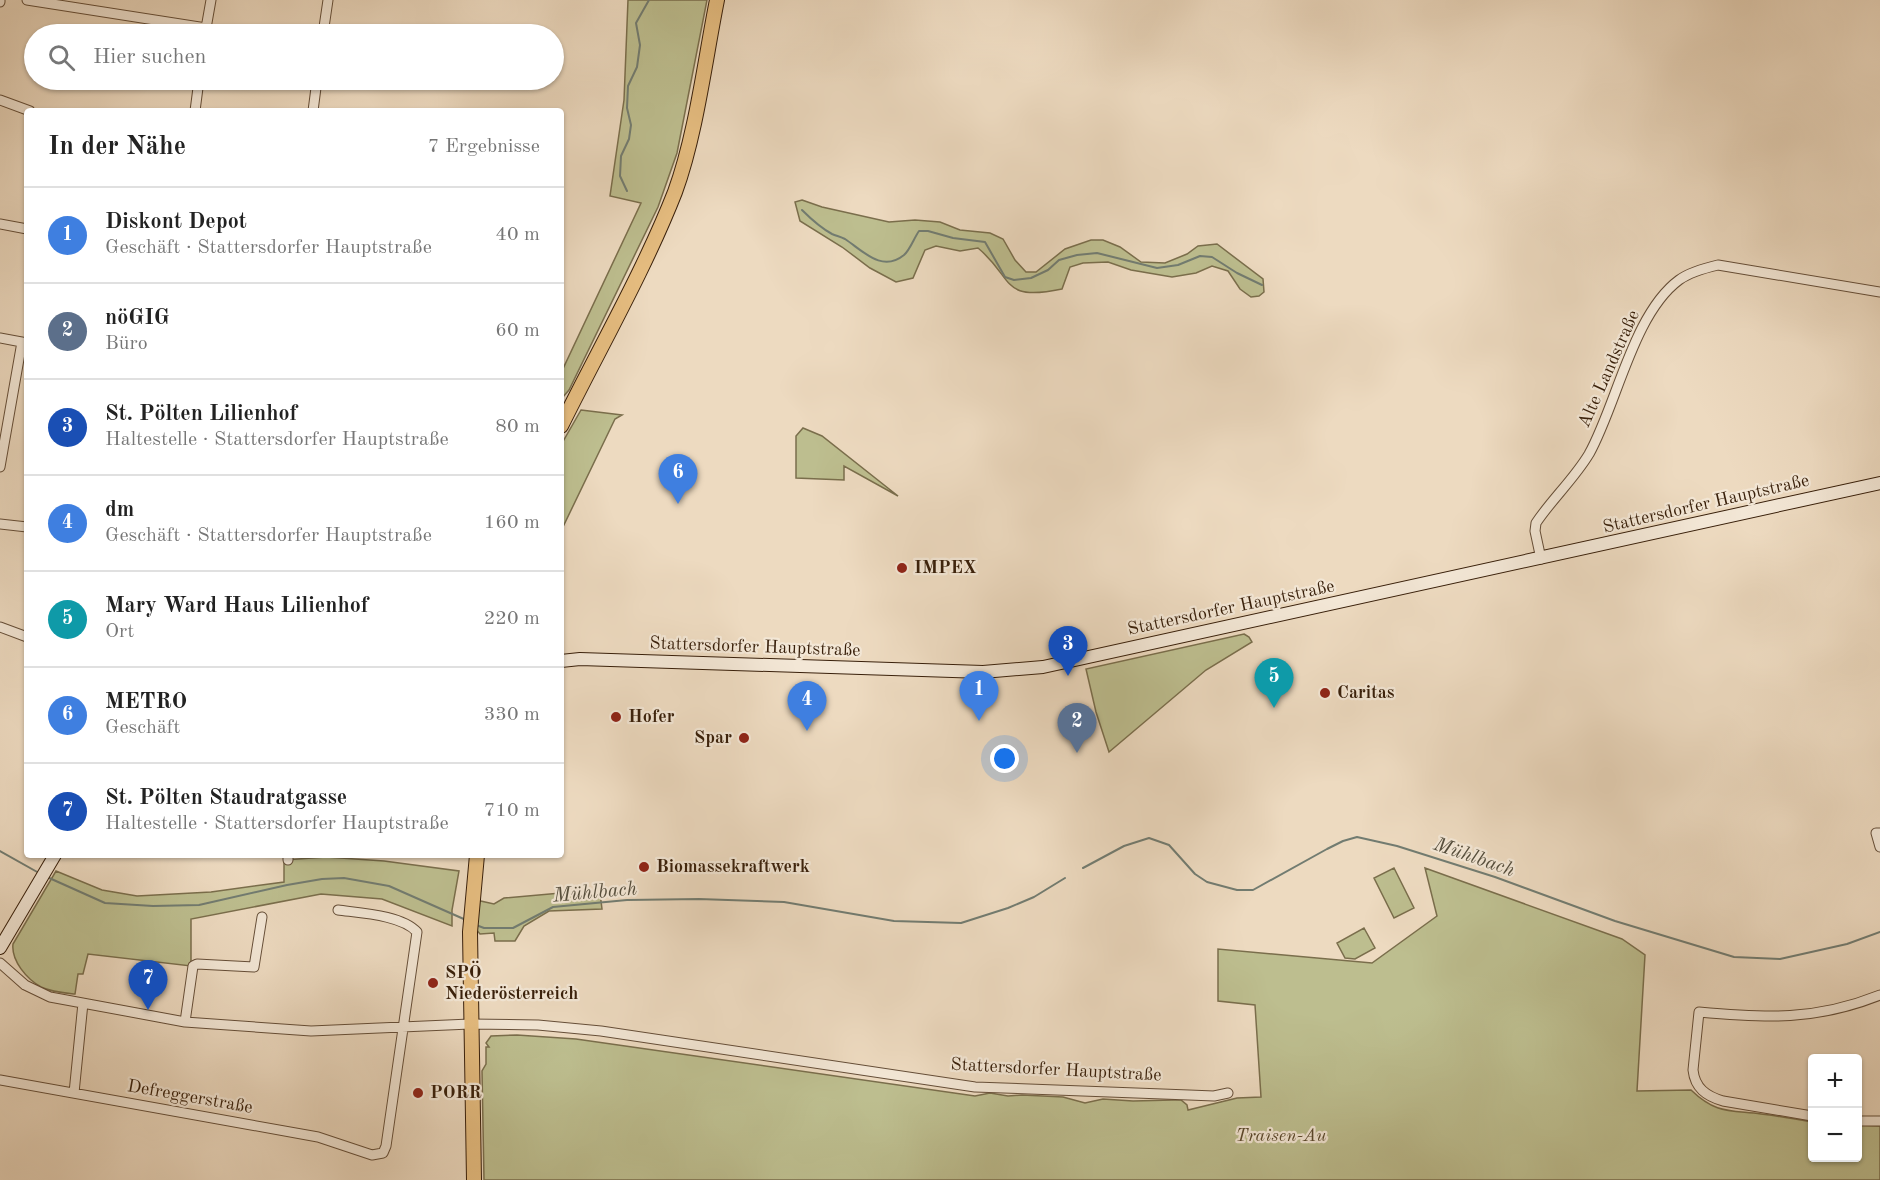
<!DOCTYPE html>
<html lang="de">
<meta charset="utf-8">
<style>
body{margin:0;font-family:"Old Standard TT",serif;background:#f6f6f6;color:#222}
.controls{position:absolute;right:18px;bottom:18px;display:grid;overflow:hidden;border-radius:6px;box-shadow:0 2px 4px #0004}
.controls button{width:54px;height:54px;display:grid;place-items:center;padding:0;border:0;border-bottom:2px solid #e0e0e0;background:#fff;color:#222;font:30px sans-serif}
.you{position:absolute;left:1005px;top:759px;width:21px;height:21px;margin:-15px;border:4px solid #fff;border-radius:50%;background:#1a73e8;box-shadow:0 0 0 9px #1a73e833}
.badge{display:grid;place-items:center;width:39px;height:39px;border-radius:50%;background:#1a73e8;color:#fff;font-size:20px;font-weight:700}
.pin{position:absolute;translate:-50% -50px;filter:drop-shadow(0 2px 3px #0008)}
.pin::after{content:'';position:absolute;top:32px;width:21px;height:18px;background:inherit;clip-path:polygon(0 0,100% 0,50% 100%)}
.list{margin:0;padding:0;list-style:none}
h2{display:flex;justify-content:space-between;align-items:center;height:78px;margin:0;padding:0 24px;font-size:26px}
h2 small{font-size:20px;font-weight:400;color:#767676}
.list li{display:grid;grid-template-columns:39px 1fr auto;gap:18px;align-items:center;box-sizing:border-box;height:96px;padding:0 24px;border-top:2px solid #e0e0e0}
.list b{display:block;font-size:22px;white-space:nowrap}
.list p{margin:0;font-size:20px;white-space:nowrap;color:#767676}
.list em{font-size:20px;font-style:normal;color:#767676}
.icon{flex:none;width:33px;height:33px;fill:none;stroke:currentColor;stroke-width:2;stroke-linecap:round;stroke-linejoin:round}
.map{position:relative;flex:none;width:1880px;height:1180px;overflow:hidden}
.search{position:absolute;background:#fff;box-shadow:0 2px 4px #0004;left:24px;top:24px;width:540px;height:66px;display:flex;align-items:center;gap:15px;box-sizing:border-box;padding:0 21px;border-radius:33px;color:#767676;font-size:22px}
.panel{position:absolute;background:#fff;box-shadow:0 2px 4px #0004;left:24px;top:108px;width:540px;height:750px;border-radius:6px}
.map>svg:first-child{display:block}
.green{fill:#bdbe8f;stroke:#7a6e4c;stroke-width:1.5}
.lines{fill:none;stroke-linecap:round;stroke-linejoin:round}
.stream{stroke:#727c71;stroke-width:2}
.minor-casing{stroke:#654e38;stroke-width:11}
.secondary-casing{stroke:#381f0a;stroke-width:14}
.primary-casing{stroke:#381f0a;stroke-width:16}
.minor{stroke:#f3e7d6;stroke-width:9}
.secondary{stroke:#f3e7d6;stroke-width:12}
.primary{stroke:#e6bd80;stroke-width:14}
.poi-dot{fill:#8f2418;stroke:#f3e7d6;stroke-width:2}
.labels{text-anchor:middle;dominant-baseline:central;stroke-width:4.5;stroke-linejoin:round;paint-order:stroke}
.street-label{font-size:18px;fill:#381f0a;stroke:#f3e7d6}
.poi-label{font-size:18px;font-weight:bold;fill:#381f0a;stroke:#f3e7d6;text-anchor:start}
.park-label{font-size:18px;font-style:italic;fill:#59472b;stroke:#f3e7d6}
.water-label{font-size:20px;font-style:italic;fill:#554e3d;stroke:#f3e7d6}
</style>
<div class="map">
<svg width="1880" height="1180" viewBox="0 0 1880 1180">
<rect width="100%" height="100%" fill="#eddac0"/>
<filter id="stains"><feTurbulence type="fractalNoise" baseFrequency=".00333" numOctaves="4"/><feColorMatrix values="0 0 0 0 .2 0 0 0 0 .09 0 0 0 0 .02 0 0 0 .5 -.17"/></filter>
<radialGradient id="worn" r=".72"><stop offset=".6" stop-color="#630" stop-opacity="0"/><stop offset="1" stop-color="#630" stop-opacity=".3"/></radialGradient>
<path class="green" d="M 628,0 L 707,0 L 677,153 L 658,207 L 569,390 L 562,398 L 561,373 L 641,203 L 610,196 L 624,100 Z
M 802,200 L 822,207 L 889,222 L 915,220 L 940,222 L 960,230 L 990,233 L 1003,239 L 1015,260 L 1026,272 L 1036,272 L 1065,249 L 1091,240 L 1103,240 L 1120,247 L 1141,262 L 1165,263 L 1187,254 L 1198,246 L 1217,244 L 1263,279 L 1264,292 L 1259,296 L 1251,297 L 1240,289 L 1228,271 L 1212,266 L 1196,273 L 1172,277 L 1131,270 L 1108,262 L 1083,263 L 1070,267 L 1062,289 C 1000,302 1015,279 978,248 L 960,251 L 936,246 L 925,250 L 913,278 L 896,282 L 870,268 L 842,247 L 800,221 L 795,202 Z
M 581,410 L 622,415 L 615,419 L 561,531 L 561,445 Z
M 803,428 L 822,436 L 898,496 L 844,466 L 844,480 L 796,478 L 796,436 Z
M 1244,634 L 1249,637 L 1252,642 L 1206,670 L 1109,752 L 1096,712 L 1086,669 Z
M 326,857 L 384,861 L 459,871 L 452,910 L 452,926 L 382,899 L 321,894 L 191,919 L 191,966 L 88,954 L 83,974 L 78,974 L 75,994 C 64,993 51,992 41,987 C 27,979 11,961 13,944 L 56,871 L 102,890 L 137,896 L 211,892 L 284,882 L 284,860 Z
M 1394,868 L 1414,908 L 1394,918 L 1374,878 Z
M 1425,868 L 1622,939 L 1645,955 L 1637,1091 L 1691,1090 C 1716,1114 1729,1110 1761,1114 C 1778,1116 1795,1119 1812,1122 L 1812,1158 L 1858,1158 L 1858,1125 L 1880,1126 L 1880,1180 L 484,1180 L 482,1071 L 486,1064 L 486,1047 L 489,1047 L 486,1043 L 491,1036 L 517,1035 L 576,1039 L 975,1096 L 990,1093 L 1008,1096 L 1022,1095 L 1063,1097 L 1085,1103 L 1103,1099 L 1133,1101 L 1173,1100 L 1181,1100 L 1187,1105 L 1188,1110 L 1237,1098 L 1261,1097 L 1255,1005 L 1218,1001 L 1218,949 L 1372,963 L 1437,916 Z
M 561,893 L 600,893 L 602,909 L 549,911 L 524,926 L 515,941 L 495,941 L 494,933 L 480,934 L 475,928 L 476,900 L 494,904 L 504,898 Z
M 1364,928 L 1375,948 L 1355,959 L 1345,958 L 1337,943 Z"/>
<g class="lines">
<path class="stream" d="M 627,191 L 620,176 L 621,156 L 629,139 L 631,125 L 627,108 L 628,86 L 637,67 L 640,45 L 636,23 L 649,0
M 802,210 C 811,219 821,228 832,234 C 837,236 841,237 845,239 C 863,251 882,273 904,255 C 910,250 914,238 919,231 L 928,231 L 953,238 L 985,242 L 1005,277 L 1014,280 L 1031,278 L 1048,270 L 1059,260 L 1077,255 L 1097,253 L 1157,268 L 1178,265 L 1200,256 L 1212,257 L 1237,273 L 1262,285
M 0,851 L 39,873
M 1083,868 L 1124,846 L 1149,838 L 1169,845 L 1195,874 L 1207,882 L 1237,890 L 1253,890 L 1327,849 L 1343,841 L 1357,837 L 1397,846 L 1495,877 L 1615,921 L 1734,957 L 1780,959 L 1847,944 L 1880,932
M 47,877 L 105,903 L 153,906 L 199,905 L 287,885 L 322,879 L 344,878 L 389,886 L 466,920
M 476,925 L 484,928 L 513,928 L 553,907 L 627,900 L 699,899 L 784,902 L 894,921 L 961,923 L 1008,908 L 1034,897 L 1065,878"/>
<g class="minor-casing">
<path id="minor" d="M 27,0 L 206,28
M 0,2 L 0,0
M 205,34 L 211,0
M 323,34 L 328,0
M 0,100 L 30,111
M 195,111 L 199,80
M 313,111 L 317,80
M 0,224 L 27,229
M 0,338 L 27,343
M 0,467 L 22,342
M 0,524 L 27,527
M 1541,559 L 1535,531 L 1536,523 C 1552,499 1574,479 1589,454 C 1617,404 1633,314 1679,280 C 1690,272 1705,268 1718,265 L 1880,292
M 0,627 L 27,637
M 1880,833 L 1876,833 L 1880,847
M 288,855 L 288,860
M 0,963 L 25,985 L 50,997 L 185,1022 L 311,1031 L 470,1024 L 538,1025 L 601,1031 L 975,1087 L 1189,1095 L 1214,1096 L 1228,1093
M 185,1022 L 193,966 L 197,964 L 254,967 L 262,917
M 0,1080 L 318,1137 L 372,1155 L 383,1153 L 386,1146 L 417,932 C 402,915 360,913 338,910
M 74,1093 L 83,1003
M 1812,1116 L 1723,1101 C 1706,1096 1695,1088 1693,1070 L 1699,1012 C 1766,1018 1815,1021 1880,995
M 1858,1121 L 1880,1121"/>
</g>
<g class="secondary-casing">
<path id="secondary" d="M 561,661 L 580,659 L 983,672 L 1043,667 L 1880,483
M 0,948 L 55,855"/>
</g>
<g class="primary-casing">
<path id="primary" d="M 561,426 C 599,349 644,271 675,192 C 696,135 705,60 717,0
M 474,1180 L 470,932 L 477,855"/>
</g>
<use href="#minor" class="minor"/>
<use href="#secondary" class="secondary"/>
<use href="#primary" class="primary"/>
</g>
<g class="poi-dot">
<circle cx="902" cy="568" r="6"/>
<circle cx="1325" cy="693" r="6"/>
<circle cx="616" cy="717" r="6"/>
<circle cx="744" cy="738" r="6"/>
<circle cx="644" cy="867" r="6"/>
<circle cx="433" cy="983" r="6"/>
<circle cx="418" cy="1093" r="6"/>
</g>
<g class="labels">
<g class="street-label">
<text transform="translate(1609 369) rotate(-66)">Alte Landstraße</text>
<text transform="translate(1706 504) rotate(-13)">Stattersdorfer Hauptstraße</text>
<text transform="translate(1231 608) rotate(-12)">Stattersdorfer Hauptstraße</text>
<text transform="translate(755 647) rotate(2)">Stattersdorfer Hauptstraße</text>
<text transform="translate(1056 1070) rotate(3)">Stattersdorfer Hauptstraße</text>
<text transform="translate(190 1097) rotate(10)">Defreggerstraße</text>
</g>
<g class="poi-label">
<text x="914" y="568">IMPEX</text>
<text x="1337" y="693">Caritas</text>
<text x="628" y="717">Hofer</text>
<text x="732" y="738" text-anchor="end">Spar</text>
<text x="656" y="867">Biomassekraftwerk</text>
<text x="445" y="973">SPÖ<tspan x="445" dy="21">Niederösterreich</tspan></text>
<text x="430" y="1093">PORR</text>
</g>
<g class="park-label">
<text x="1281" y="1136">Traisen-Au</text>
</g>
<g class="water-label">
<text transform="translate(1474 858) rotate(19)">Mühlbach</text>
<text transform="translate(595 893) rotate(-5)">Mühlbach</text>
</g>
</g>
<rect width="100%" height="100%" filter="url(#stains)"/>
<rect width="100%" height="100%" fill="url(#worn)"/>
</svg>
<div class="controls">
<button>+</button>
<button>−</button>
</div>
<div class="you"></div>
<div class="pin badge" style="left:979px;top:721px;background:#3f7fe0">1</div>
<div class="pin badge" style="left:1077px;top:753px;background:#5c6f8a">2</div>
<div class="pin badge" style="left:1068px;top:676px;background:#1a4fb4">3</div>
<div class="pin badge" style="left:807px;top:731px;background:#3f7fe0">4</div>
<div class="pin badge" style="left:1274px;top:708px;background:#0f9aa8">5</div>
<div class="pin badge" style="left:678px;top:504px;background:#3f7fe0">6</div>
<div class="pin badge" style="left:148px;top:1010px;background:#1a4fb4">7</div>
<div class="search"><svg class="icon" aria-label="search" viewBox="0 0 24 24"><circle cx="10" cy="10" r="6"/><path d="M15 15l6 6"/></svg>Hier suchen</div>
<section class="panel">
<h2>In der Nähe<small>7 Ergebnisse</small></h2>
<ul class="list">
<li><span class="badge" style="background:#3f7fe0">1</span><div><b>Diskont Depot</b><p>Geschäft · Stattersdorfer Hauptstraße</p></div><em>40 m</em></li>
<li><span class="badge" style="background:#5c6f8a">2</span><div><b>nöGIG</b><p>Büro</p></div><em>60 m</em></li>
<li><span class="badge" style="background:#1a4fb4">3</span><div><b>St. Pölten Lilienhof</b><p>Haltestelle · Stattersdorfer Hauptstraße</p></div><em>80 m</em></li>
<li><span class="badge" style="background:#3f7fe0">4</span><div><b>dm</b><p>Geschäft · Stattersdorfer Hauptstraße</p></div><em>160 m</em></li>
<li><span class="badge" style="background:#0f9aa8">5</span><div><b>Mary Ward Haus Lilienhof</b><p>Ort</p></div><em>220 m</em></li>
<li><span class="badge" style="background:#3f7fe0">6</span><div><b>METRO</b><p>Geschäft</p></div><em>330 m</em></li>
<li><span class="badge" style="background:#1a4fb4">7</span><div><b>St. Pölten Staudratgasse</b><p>Haltestelle · Stattersdorfer Hauptstraße</p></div><em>710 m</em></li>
</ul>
</section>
</div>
